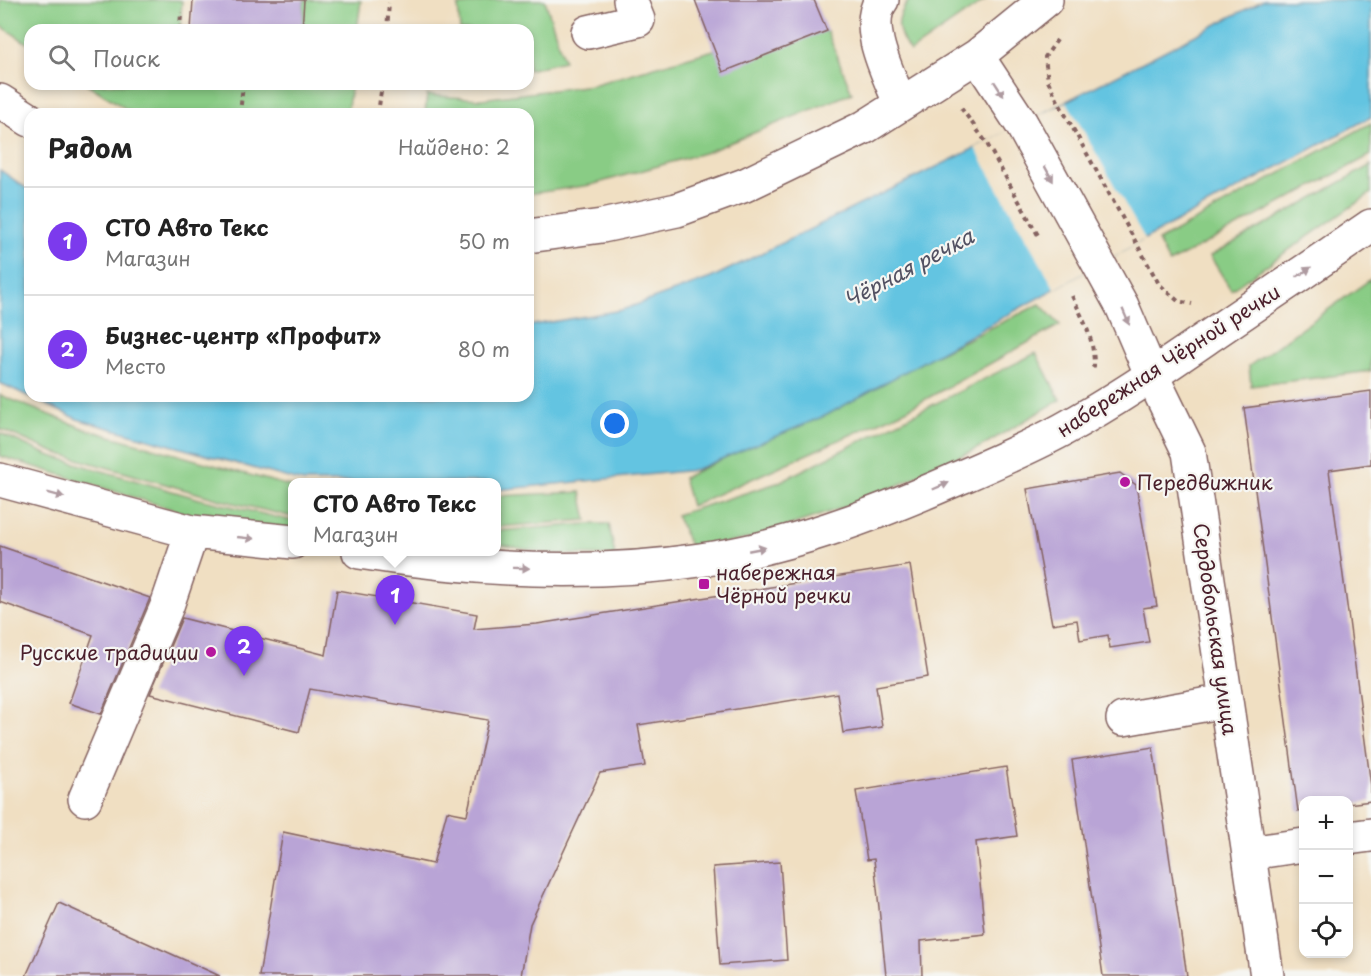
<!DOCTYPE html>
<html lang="ru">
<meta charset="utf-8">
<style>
body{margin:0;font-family:"Playpen Sans",sans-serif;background:#f2f2f2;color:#222}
.controls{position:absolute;right:18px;bottom:18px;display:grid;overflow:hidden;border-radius:12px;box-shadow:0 3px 9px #0003}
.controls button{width:54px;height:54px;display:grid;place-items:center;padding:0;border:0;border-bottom:2px solid #e0e0e0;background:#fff;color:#222;font:30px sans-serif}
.you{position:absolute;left:615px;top:424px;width:21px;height:21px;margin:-15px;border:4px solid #fff;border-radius:50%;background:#1a73e8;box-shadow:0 0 0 9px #1a73e833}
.badge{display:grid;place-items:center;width:39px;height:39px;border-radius:50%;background:#7c3aed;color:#fff;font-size:20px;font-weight:700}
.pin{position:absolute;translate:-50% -50px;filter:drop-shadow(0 2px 3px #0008)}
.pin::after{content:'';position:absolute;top:32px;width:21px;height:18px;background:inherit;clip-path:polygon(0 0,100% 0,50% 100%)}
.popup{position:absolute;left:288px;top:478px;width:213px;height:78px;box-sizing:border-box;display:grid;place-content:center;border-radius:12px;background:#fff;filter:drop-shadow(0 2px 4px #0005);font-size:20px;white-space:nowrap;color:#767676}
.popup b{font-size:22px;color:#222}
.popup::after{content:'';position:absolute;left:50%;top:100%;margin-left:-12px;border:12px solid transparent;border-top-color:#fff}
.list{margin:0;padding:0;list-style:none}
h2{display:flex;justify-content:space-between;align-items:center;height:78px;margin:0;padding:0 24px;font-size:26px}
h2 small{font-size:20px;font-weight:400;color:#767676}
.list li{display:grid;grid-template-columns:39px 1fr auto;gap:18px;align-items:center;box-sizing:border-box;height:108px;padding:0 24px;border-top:2px solid #e0e0e0}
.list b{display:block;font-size:22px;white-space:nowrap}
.list p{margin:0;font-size:20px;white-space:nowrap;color:#767676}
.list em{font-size:20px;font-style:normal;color:#767676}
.icon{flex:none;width:33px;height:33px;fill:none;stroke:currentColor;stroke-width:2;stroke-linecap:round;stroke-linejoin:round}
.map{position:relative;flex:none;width:1371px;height:976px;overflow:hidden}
.search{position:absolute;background:#fff;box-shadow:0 3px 9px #0003;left:24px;top:24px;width:510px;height:66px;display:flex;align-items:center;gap:15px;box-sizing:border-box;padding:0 21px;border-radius:18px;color:#767676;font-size:22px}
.panel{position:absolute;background:#fff;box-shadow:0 3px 9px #0003;left:24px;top:108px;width:510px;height:294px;border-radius:18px}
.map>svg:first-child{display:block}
.green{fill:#89cc85;stroke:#6a7658;stroke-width:1.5}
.water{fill:#63c4e1;stroke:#567286;stroke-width:1.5}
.pier{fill:#f0dfc2}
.building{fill:#b9a4d6}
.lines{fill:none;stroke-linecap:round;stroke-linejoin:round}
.minor-casing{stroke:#846260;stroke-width:36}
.path{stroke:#846260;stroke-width:4;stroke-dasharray:4.5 4.5;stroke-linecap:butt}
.minor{stroke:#fff;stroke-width:33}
.oneway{fill:#ae9aa0}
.poi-dot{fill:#b5179e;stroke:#f6f6f2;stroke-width:2}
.labels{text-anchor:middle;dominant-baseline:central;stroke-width:4.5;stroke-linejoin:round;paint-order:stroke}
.street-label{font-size:20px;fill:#4a1f2b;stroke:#f6f6f2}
.poi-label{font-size:20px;fill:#4a1f2b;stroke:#f6f6f2;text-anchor:start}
.water-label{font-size:21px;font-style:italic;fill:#525162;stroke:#f6f6f2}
</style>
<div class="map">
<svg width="1371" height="976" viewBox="0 0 1371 976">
<rect width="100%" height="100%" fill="#f6f6f2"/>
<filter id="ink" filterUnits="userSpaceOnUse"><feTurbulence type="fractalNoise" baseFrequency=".0167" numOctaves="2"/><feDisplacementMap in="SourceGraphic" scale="12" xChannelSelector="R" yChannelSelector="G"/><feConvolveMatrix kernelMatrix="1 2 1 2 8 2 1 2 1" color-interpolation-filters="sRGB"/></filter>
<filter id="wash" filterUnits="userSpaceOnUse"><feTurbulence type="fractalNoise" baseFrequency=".008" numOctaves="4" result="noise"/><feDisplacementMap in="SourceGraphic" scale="24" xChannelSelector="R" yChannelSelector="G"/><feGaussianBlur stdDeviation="1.35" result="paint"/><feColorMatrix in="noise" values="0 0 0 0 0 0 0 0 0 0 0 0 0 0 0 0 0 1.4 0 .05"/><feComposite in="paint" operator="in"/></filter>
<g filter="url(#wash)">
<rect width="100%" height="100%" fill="#f0dfc2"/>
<path class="green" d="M 0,0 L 176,0 L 182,1 L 180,30 L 30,30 L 30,45 L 0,25 Z
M 304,0 L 361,1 L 357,30 L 302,30 Z
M 495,0 L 545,0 L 564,61 L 528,70 L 528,30 L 460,30 L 458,6 Z
M 909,0 L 985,0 L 910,52 C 896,31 894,21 909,0 Z
M 827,31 L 852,93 L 707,152 L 591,185 L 528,194 L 528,114 L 425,114 L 427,95 L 481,99 L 592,85 L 714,50 Z
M 87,84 L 351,84 L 347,114 L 134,114 Z
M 1371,123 L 1371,155 L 1169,263 L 1158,241 Z
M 1371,165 L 1371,193 L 1231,290 L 1210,256 Z
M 1371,279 L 1371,371 L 1251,386 L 1249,366 Z
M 1040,304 L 1060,325 L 906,410 L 691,506 L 683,478 Z
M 1036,353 L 1060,400 L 980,447 L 866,500 L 752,538 L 692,550 L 676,515 L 777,483 Z
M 0,395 L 85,429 L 293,487 L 293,517 L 221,500 L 53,452 L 0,429 Z
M 0,433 L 48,455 L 99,470 L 200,499 L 293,521 L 293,532 L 191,515 L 0,456 Z
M 581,492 L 587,520 L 497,527 L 497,496 Z
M 587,524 L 609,524 L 615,556 L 545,553 L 497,544 L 497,531 Z"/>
<path class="water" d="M 1264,0 L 1371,0 L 1371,117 L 1137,243 L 827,415 L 695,470 L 497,490 L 497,482 L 303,482 L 77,419 L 0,383 L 0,170 L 30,191 L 30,396 L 528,396 L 528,326 L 622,310 L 711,278 L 975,148 Z"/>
<path class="pier" d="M 1067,102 L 1145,239 L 1055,289 L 975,148 L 1021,123 Z"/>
<g id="blocks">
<path class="building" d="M 193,0 L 304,0 L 302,30 L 191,30 Z
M 695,0 L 814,0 L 827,31 L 723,72 Z
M 1371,391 L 1371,464 L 1329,470 L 1371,786 L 1371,801 L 1348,804 L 1348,801 L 1304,801 L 1304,810 L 1298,811 L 1244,408 Z
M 1120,473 L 1136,485 L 1157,606 L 1143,608 L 1149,642 L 1110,648 L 1108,635 L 1080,640 L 1077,620 L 1052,624 L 1027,489 Z
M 0,546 L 150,598 L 101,714 L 69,703 L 93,635 L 0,602 Z
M 910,565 L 928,677 L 876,686 L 882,727 L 843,733 L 837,693 L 638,725 L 645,766 L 600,773 L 530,924 L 521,976 L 259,976 L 283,832 L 433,864 L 447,811 L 467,815 L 488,720 L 310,689 L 299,732 L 150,694 L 182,618 L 326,655 L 337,590 L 477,614 L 474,629 L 537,624 Z
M 1153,747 L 1187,976 L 1103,976 L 1072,760 Z
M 1006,767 L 1017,836 L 976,842 L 985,934 L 921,941 L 922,976 L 886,976 L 874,859 L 867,860 L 856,791 Z
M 780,862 L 787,960 L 720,965 L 713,867 Z
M 59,903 L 220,976 L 26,976 Z"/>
</g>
</g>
<g filter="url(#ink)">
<use href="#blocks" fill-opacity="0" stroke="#846260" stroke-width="1.5"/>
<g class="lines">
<g class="minor-casing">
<path id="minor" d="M 882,0 C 862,26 890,77 900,103
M 588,32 L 638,20 L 630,0
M 977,56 L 1021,123 L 1122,306 L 1152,376 L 1189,452 L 1267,976
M 0,101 L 30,120
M 528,236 L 602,226 L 677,210 L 745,185 L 865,127 L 977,56 L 1046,0
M 0,480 L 192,532 L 293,542
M 359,552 C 471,570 587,577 700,560 C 787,548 872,516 952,481 C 989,465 1027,449 1062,430 C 1114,402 1163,368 1211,335 C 1264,299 1318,262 1371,226
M 1123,719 L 1226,701
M 85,799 L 167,606 L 192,532
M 1348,838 L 1371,835
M 1249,853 L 1304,845"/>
</g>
<path class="path" d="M 180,30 L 181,12
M 387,30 L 389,3
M 1057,40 L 1045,57 L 1048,81 L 1060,105 L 1159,284 L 1178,301 L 1192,304
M 961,108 L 986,142 L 1039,237
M 240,114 L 243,84
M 378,114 L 382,84
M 1072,296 C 1084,321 1094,338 1094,366 L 1091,370"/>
<use href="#minor" class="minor"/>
</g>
<defs><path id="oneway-solid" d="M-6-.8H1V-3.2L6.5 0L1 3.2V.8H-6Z" transform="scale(1.5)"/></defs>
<g class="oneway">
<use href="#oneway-solid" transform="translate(999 89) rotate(57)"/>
<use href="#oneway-solid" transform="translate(1049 174) rotate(61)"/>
<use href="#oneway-solid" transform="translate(1304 272) rotate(-34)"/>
<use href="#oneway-solid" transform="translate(1126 317) rotate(67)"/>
<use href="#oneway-solid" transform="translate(941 486) rotate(-23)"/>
<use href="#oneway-solid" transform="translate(56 495) rotate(15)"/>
<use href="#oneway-solid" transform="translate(246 538) rotate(6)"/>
<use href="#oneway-solid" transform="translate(757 549) rotate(-11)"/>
<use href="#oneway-solid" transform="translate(521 568) rotate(1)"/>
</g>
</g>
<g class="poi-dot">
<circle cx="1125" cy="482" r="6"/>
<rect x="698" y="578" width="12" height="12" rx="3"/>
<circle cx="211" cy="652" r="6"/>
</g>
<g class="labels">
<g class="street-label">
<text transform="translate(1168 360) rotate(-33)">набережная Чёрной речки</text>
<text transform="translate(1216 629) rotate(82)">Сердобольская улица</text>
</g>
<g class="poi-label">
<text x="1137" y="482">Передвижник</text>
<text x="716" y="572">набережная<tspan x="716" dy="23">Чёрной речки</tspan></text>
<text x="199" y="652" text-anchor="end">Русские традиции</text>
</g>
<g class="water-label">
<text transform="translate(908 267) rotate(-28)">Чёрная речка</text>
</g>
</g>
</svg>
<div class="controls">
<button>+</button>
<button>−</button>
<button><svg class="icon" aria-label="locate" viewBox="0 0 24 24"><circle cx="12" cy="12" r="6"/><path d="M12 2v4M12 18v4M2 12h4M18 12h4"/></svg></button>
</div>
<div class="you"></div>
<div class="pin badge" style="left:395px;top:625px">1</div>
<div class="popup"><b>СТО Авто Текс</b>Магазин</div>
<div class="pin badge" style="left:244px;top:676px">2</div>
<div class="search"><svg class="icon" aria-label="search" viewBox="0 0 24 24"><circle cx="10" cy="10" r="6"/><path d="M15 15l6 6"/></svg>Поиск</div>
<section class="panel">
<h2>Рядом<small>Найдено: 2</small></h2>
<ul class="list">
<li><span class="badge">1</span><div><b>СТО Авто Текс</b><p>Магазин</p></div><em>50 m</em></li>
<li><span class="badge">2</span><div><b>Бизнес-центр «Профит»</b><p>Место</p></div><em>80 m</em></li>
</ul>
</section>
</div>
